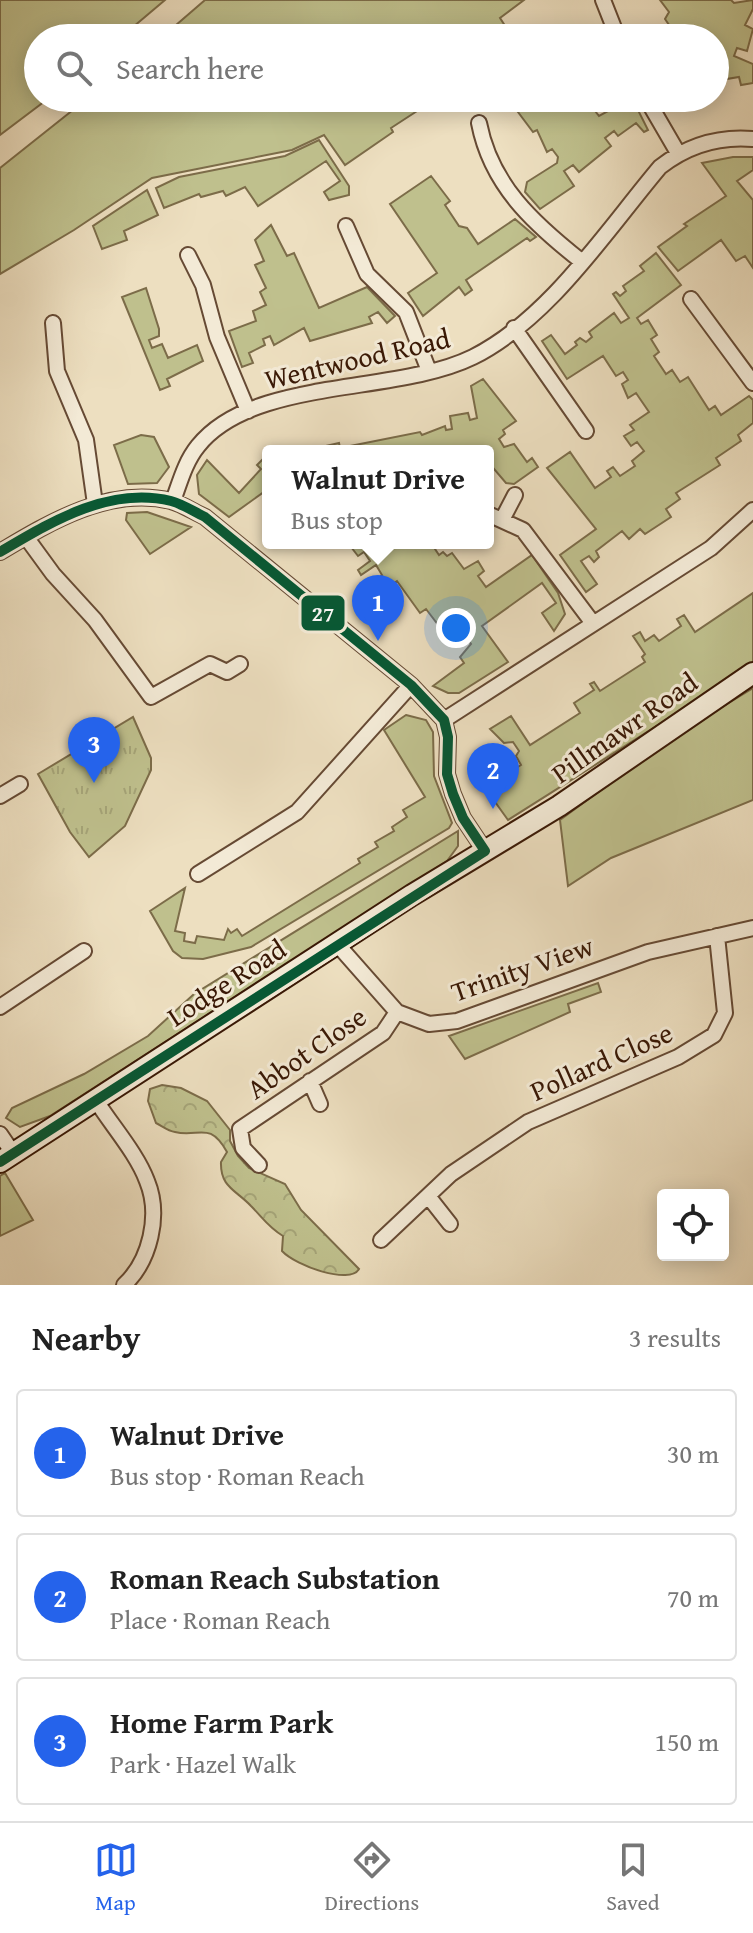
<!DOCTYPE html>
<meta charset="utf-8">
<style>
body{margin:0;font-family:"Gentium Book Plus",serif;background:#f6f6f6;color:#222}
.controls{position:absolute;right:24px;bottom:24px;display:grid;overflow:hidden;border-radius:8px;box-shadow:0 4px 20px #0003}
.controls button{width:72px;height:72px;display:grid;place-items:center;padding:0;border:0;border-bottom:2px solid #e0e0e0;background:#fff;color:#222;font:40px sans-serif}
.you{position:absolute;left:456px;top:628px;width:28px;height:28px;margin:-20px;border:6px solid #fff;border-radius:50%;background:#1a73e8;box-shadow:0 0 0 12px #1a73e833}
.badge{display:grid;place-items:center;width:52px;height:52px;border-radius:50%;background:#2563eb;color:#fff;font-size:26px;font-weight:700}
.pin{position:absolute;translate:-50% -66px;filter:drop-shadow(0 2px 4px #0008)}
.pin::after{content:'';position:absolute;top:42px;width:28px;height:24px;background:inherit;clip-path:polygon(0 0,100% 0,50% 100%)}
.popup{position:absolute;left:262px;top:445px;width:232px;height:104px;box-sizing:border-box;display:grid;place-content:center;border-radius:8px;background:#fff;filter:drop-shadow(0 2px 6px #0005);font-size:26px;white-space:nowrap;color:#767676}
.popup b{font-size:30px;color:#222}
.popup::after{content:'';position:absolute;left:50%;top:100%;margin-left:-16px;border:16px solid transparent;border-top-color:#fff}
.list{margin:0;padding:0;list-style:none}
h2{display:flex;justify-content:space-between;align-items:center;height:104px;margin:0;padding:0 32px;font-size:34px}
h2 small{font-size:26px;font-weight:400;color:#767676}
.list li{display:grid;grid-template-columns:52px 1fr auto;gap:24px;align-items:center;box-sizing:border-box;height:128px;margin:0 16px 16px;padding:0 16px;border:2px solid #e0e0e0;border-radius:8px}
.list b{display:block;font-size:30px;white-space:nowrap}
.list p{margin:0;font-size:26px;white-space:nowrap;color:#767676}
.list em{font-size:26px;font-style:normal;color:#767676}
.icon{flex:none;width:44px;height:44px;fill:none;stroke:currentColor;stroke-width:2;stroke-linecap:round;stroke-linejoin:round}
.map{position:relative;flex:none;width:753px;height:1285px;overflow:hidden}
.search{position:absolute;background:#fff;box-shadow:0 4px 20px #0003;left:24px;right:24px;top:24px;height:88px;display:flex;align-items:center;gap:20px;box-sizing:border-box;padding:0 28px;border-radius:44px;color:#767676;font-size:30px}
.sheet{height:536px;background:#fff}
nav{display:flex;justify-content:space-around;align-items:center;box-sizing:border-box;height:112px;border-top:2px solid #e0e0e0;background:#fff;font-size:22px;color:#767676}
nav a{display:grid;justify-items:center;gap:4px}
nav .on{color:#2563eb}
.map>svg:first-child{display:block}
.green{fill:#bfc08d;stroke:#7c6c49;stroke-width:2}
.forest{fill:url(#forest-crowns);stroke:#7c6c49;stroke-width:2}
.park{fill:url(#park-tufts);stroke:#7c6c49;stroke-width:2}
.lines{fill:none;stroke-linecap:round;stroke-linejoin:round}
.street-casing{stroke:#664a34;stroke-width:18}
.secondary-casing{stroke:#391805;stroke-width:24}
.street{stroke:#f3ead6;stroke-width:14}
.secondary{stroke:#f3ead6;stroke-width:20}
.bus-1-casing{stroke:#f3ead6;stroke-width:16}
.bus-1{stroke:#065834;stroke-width:10}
.labels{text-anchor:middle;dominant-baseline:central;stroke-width:6;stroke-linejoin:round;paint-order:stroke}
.street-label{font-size:28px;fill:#391805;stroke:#f3ead6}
.line-badge{stroke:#f3ead6;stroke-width:3}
.badge-label{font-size:22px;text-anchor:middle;font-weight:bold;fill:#fff}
</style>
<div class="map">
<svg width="753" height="1285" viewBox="0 0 753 1285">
<defs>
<pattern id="forest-crowns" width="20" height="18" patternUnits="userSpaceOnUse" patternTransform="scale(2)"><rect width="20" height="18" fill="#bfc08d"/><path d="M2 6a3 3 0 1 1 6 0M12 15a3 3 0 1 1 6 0" fill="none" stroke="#a5a478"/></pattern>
<pattern id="park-tufts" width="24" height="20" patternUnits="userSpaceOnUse" patternTransform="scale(2)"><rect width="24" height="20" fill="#bfc08d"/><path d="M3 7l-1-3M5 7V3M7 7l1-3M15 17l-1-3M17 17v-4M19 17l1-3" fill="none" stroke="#a5a478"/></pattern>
</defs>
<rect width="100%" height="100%" fill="#eddfc0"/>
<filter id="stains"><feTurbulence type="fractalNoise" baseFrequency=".0025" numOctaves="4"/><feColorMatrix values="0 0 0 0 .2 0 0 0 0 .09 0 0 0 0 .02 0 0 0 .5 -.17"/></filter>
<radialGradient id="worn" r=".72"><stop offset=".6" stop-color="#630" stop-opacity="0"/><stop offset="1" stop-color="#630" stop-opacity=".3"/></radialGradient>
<path class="green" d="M 0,0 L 165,0 L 120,38 L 38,38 L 38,98 L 49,98 L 0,135 Z
M 205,0 L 524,0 L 500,18 L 513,38 L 161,38 Z
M 660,0 L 731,0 L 734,3 L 753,0 L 753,9 L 745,25 L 753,29 L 747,51 L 737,48 L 734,56 L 753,64 L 753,83 L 741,85 L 739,77 L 715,81 L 715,38 L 678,38 L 665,19 L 669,12 Z
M 88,98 L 437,98 L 391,128 L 393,132 L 345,165 L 324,135 L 292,150 L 152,178 L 74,230 L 0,274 L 0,168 Z
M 539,98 L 585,98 L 599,116 L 632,98 L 648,130 L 644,132 L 636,123 L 618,136 L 614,131 L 605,138 L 611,146 L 579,172 L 573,165 L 564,171 L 574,186 L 540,209 L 525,192 L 527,182 L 557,163 L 558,157 L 552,149 L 547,152 L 537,130 L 533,132 L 518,112 Z
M 319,140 L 349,186 L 349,195 L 329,200 L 324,192 L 340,181 L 326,161 L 258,206 L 245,187 L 226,196 L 223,191 L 201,197 L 199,194 L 164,208 L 156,188 L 179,177 L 285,156 Z
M 733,157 L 753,157 L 753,170 L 737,181 L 753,200 L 753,268 L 745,256 L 736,261 L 721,240 L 678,271 L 658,247 L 687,226 L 684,224 L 726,196 L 702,163 Z
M 431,176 L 450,201 L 445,205 L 459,226 L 467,228 L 478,244 L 515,219 L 536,237 L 530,241 L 527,238 L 466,280 L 472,290 L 465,295 L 459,287 L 423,316 L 408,293 L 437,273 L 390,204 Z
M 147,190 L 158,215 L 124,231 L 127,240 L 102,249 L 93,226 Z
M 271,225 L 287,256 L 294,253 L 319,308 L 367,287 L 395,316 L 387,323 L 378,312 L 369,317 L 372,323 L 310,341 L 304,328 L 274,345 L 270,336 L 263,339 L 265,345 L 249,353 L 253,363 L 242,367 L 229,331 L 256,321 L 253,311 L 266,305 L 260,292 L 266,288 L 255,265 L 264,261 L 255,240 Z
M 656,253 L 681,285 L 637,318 L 641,324 L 648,320 L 657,335 L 651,339 L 659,352 L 654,356 L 666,374 L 672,370 L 680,382 L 688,377 L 709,410 L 715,406 L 721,415 L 749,396 L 753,400 L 753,423 L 738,435 L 741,441 L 716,458 L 720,465 L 676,493 L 680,499 L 666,509 L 671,517 L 645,534 L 640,529 L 629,539 L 622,531 L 596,551 L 599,557 L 594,562 L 589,556 L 581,561 L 597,584 L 586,592 L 560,555 L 596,529 L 547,468 L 570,452 L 595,488 L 611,477 L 607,471 L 613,467 L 620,476 L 635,466 L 632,461 L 644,451 L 637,442 L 631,446 L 624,436 L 634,430 L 630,425 L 649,412 L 636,393 L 628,398 L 622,384 L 628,380 L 623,372 L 616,376 L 603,356 L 567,379 L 542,341 L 551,335 L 565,354 L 577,345 L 575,342 L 580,338 L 586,342 L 592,337 L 589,332 L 614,313 L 621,323 L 629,318 L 613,294 L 616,292 L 620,296 L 626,291 L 623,286 L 644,271 L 640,266 Z
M 146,288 L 159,329 L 159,336 L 149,340 L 152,348 L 162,344 L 168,358 L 197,345 L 203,361 L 167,379 L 170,386 L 160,390 L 122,297 Z
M 483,379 L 516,421 L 503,430 L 505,434 L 499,439 L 504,447 L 514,444 L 527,462 L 532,458 L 538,467 L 514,484 L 506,483 L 488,462 L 488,451 L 304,451 L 339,443 L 340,448 L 420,432 L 422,435 L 445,426 L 446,430 L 452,429 L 450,416 L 468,413 L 470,420 L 477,418 L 471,386 Z
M 141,435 L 154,437 L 169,467 L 157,483 L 128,484 L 114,445 Z
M 265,457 L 268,489 L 229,517 L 199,494 L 197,475 L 207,460 L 239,493 L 261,469 L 257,465 Z
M 147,512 L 191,527 L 150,554 L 126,520 L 127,513 Z
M 348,543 L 431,543 L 439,555 L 443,552 L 447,556 L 452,553 L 464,569 L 478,561 L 484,571 L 478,576 L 486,587 L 532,555 L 558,593 L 565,614 L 554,631 L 542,613 L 556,603 L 542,583 L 482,626 L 508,662 L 459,693 L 448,693 L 433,686 L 464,663 L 460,657 L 471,644 L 464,634 L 452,643 L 426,609 L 420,613 L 397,581 L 385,589 L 378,579 L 382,575 L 376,565 L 361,575 L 358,570 L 370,561 L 364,552 L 358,556 Z
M 753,593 L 753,665 L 508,820 L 488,792 L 503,783 L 500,778 L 521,765 L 516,756 L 519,751 L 513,742 L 504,743 L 490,729 L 511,716 L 530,745 L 580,713 L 574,703 L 594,690 L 590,684 L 594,682 L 600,691 L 645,662 L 642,657 L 645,654 L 633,636 L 640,632 L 645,641 L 654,635 L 659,641 L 681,626 L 677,619 L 684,615 L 695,632 Z
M 753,688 L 753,800 L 611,858 L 568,886 L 560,820 L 676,735 Z
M 406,715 L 426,720 L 433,732 L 434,776 L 452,823 L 449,828 L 251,947 L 203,959 L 182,958 L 173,951 L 150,911 L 185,888 L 175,931 L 185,933 L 184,941 L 195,943 L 197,936 L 224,940 L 228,929 L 231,933 L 237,929 L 242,936 L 360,863 L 358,859 L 378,847 L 375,842 L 394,831 L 392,827 L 407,817 L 403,810 L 425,797 L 384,730 Z
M 458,831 L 458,846 L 447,861 L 50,1116 L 20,1127 L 6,1118 L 12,1108 L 84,1074 L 148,1036 L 194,994 Z
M 598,983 L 601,992 L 568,1004 L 570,1012 L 465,1059 L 449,1036 Z
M 5,1173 L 33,1220 L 0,1236 L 0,1176 Z"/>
<path class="forest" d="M 162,1085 L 181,1088 L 207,1101 L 230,1130 L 230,1141 L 238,1156 L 249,1168 L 285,1184 L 301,1210 L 359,1269 C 350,1285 296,1266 282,1251 L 283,1236 C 268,1227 263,1218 251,1206 C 236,1190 220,1187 221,1162 L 227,1152 C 209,1120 199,1138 175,1132 C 168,1131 162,1126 156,1123 L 148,1101 L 150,1089 Z"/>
<path class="park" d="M 133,717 L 151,758 L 151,770 L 125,826 L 89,857 L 70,832 L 38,774 Z"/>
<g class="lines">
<g class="street-casing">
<path id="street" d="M 603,0 L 618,38
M 646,98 L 678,153
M 479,123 C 491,185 533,223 581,261
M 346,226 L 367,274 L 406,312 L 429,371
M 188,255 L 203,285 L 217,337 L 248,411
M 691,299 L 753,383
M 53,323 L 57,371 L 86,440 L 95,504
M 514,328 L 586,431
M 173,501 C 180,482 185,462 198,446 C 253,377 396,395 473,357 C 549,319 606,231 660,167 C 688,145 718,136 753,139
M 488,514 L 523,530 L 592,622
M 503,518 L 515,495
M 26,537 L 53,574 L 95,620 L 151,697 L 210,664 L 227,672 L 240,664
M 0,552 C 50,522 110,486 171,501 C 182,504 194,512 205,517 L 411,685 L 444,720 L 448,737 L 447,774 L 453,794 L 463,818 L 485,851
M 444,720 L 711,548 L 753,510
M 0,796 L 20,784
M 198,874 L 297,812 L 411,685
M 337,944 L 397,1012 L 429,1024 L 457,1021 L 648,952 L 753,928
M 0,1007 L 84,951
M 310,1081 L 320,1104
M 97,1102 C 113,1127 137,1154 147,1181 C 161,1215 150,1261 124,1285
M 0,1134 L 13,1153
M 259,1165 L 243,1148 L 240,1129 L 383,1033 L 397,1012
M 428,1196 L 450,1224
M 381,1240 L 451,1174 L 528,1122 L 678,1057 L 714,1035 L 725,1013 L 717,936"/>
</g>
<g class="secondary-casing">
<path id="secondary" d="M 0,1162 L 412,895 L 559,806 L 753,673"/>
</g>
<use href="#street" class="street"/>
<use href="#secondary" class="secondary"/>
<g class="bus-1-casing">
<path id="bus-1" d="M 0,552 C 51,522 109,486 171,501 C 183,504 194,512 205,517 L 411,685 L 444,720 L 448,737 L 447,774 L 453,794 L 463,818 L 485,851 L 0,1162"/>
</g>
<use href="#bus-1" class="bus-1"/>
</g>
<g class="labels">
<g class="street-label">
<text transform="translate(357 358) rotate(-13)">Wentwood Road</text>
<text transform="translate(624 727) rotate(-35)">Pillmawr Road</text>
<text transform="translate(522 968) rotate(-19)">Trinity View</text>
<text transform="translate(226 982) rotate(-33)">Lodge Road</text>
<text transform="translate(306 1052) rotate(-35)">Abbot Close</text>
<text transform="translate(601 1061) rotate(-24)">Pollard Close</text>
</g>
</g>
<rect class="line-badge" x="300" y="594" width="46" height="38" rx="8" fill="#065834"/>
<g class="badge-label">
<text x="323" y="621">27</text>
</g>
<rect width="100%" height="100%" filter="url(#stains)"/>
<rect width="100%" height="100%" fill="url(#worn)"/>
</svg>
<div class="controls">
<button><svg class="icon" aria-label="locate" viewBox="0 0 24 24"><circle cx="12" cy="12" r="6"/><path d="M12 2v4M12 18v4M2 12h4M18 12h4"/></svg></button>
</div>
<div class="you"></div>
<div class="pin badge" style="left:378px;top:641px">1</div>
<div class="popup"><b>Walnut Drive</b>Bus stop</div>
<div class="pin badge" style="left:493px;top:809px">2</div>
<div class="pin badge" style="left:94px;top:783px">3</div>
<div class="search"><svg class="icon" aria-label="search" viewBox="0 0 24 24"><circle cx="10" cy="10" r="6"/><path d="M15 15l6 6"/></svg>Search here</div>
</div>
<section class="sheet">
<h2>Nearby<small>3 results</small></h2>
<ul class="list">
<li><span class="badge">1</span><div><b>Walnut Drive</b><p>Bus stop · Roman Reach</p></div><em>30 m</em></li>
<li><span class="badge">2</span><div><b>Roman Reach Substation</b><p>Place · Roman Reach</p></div><em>70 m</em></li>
<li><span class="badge">3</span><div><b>Home Farm Park</b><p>Park · Hazel Walk</p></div><em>150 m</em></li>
</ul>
</section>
<nav>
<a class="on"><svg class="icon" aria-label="map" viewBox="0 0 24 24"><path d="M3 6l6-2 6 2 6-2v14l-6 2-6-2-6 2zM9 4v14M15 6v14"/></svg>Map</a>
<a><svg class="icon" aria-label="directions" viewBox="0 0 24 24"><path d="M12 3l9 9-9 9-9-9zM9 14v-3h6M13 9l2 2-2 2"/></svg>Directions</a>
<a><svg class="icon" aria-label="saved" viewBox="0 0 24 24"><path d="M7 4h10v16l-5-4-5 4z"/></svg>Saved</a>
</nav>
